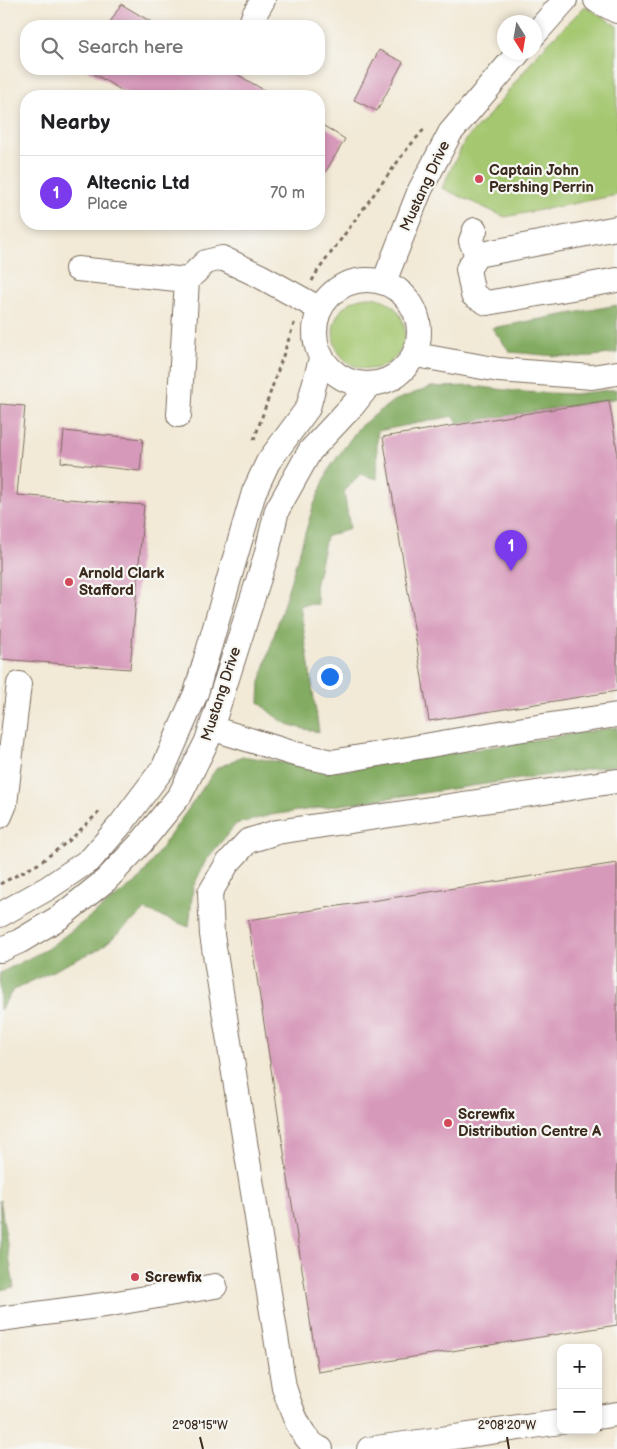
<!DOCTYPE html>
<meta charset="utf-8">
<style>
body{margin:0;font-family:"Balsamiq Sans",sans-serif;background:#f6f6f6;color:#202124}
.controls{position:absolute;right:15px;bottom:15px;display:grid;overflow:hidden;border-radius:10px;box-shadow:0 2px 8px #0003}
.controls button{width:45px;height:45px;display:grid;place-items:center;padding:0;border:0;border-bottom:1px solid #e0e0e0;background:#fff;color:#202124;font:25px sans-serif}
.compass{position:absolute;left:497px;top:15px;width:45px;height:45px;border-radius:50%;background:#fff;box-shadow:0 2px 8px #0003;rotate:169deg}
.you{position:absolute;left:329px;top:676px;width:18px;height:18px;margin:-12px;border:4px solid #fff;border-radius:50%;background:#1a73e8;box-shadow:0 0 0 8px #1a73e833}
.badge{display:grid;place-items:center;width:32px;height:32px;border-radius:50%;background:#7c3aed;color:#fff;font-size:16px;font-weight:700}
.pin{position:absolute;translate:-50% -41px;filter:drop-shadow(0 1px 2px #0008)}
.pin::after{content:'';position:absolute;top:26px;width:18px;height:15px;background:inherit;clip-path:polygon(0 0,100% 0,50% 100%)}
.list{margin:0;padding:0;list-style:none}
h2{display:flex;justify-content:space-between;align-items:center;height:65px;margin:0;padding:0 20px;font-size:21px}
h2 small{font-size:16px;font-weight:400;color:#757577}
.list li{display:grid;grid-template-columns:32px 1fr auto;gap:15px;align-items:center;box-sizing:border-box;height:75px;padding:0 20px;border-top:1px solid #e0e0e0}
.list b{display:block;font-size:19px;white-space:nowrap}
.list p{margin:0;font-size:16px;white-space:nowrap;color:#757577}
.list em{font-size:16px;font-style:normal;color:#757577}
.icon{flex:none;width:28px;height:28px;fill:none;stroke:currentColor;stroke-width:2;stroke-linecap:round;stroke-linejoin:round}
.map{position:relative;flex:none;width:617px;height:1449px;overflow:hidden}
.search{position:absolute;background:#fff;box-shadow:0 2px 8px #0003;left:20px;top:20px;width:305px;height:55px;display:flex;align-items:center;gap:12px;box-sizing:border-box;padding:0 18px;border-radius:20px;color:#757577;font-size:19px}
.panel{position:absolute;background:#fff;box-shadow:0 2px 8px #0003;left:20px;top:90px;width:305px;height:140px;border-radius:20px}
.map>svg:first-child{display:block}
.green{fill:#a4c770;stroke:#707847}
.forest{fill:#83ac62;stroke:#5f6b40}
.building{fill:#d799ba}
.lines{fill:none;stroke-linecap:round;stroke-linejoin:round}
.minor-casing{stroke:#7b6d5e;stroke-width:26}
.path{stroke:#7b6d5e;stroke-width:3;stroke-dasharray:4 4;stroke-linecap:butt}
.minor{stroke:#fff;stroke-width:24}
.ticks{fill:none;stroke:#3b2a1e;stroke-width:2}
.poi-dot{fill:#d1495b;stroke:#f6f6f2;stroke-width:2}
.labels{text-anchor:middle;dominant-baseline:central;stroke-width:4.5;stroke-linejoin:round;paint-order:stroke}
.poi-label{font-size:15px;font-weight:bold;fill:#3b2a1e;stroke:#f6f6f2;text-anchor:start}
.street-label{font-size:15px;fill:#3b2a1e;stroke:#f6f6f2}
.ticks-label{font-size:12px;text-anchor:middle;fill:#3b2a1e;stroke:#f6f6f2;stroke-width:4.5;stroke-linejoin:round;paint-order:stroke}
</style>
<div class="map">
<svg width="617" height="1449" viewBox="0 0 617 1449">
<rect width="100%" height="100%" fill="#f6f6f2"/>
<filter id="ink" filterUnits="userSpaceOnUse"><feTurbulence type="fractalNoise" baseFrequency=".02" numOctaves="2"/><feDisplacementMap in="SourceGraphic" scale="10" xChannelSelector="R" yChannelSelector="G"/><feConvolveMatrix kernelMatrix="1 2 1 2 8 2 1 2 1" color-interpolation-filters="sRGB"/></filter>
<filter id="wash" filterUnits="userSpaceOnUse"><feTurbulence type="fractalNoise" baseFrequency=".0096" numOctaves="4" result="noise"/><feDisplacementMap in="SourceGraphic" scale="20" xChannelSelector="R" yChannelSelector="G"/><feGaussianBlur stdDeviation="1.12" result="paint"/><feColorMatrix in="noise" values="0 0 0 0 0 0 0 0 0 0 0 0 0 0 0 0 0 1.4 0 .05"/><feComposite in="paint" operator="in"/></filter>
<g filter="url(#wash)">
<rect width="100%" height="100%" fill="#f2e9d6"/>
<path class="green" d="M 585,6 L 617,26 L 617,195 L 505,217 L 442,188 L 465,140 L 490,114 L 541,50 Z
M333 333a36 36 0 1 1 72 0a36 36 0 1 1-72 0Z"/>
<path class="forest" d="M 617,305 L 617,353 L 579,358 L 510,352 L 492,328 Z
M 473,386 L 522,392 L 574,394 L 617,389 L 617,398 L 609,400 L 458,423 L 453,416 L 378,431 C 375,447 379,463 377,479 L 360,474 L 344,492 L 350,528 L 326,537 L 315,587 L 318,604 L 300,605 L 319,732 C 289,726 281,724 259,702 L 260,682 L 313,507 L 329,469 L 359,427 L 393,401 L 431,387 Z
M 617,727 L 617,765 L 271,815 L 236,824 L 206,860 L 193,887 L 189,927 L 145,910 L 101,948 L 13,990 L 0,1010 L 0,973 L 47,949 L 139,880 L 216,769 L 242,756 L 339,771 Z
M 0,1200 L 14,1287 L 0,1290 Z"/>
<g id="blocks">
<path class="building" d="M 121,4 L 158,26 L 108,26 Z
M 379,50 L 403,62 L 377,111 L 354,100 Z
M 86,69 L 228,69 L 274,96 L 131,96 Z
M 319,123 L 345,139 L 319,183 Z
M 609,400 L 617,450 L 617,691 L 429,721 L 383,437 Z
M 0,404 L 25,406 L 17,495 L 144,505 L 130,669 L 0,659 Z
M 64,431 L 143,439 L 140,471 L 61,462 Z
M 617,863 L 617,1325 L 318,1372 L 248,920 Z"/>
</g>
</g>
<g filter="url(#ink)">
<use href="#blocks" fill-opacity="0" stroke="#7b6d5e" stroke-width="1"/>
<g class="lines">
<g class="minor-casing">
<path id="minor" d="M 596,0 L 617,11
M 250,26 L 254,15 L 263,0
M 534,35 L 565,0
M 617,228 L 477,255 L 468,269 L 473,295 L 487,303 L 617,280
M 475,230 L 471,241 L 477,255
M 77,269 L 187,280
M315 332a52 52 0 1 1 104 0a52 52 0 1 1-104 0Z
M 384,282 L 420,190 L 450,133 L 519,52
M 416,355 L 499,370 L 592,377 L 617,373
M 179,415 L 187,280 L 206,262 L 222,258 L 260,276 L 320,309
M 211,728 L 295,754 L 332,762 L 511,731 L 617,715
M 0,816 L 5,804 L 19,684
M 0,915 L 48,888 L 91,859 L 121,824 L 164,767 L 196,693 L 254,492 L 268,462 L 308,408 L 321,359
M 0,950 L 20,941 L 60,917 L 106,880 L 141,843 L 180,795 L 207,741 L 266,556 L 277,510 L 310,451 L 354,404 L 370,384
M 0,1319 L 111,1304 L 215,1286
M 598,1417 L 617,1414
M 321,1449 C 301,1442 290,1406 284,1387 L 212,935 L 210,893 L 227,864 L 248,841 L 277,832 L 617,781
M 369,1449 L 561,1422"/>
</g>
<path class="path" d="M 312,281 L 317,272 L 407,149 L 426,127
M 254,440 L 295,321
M 0,884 L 38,864 L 70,840 L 99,812"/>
<use href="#minor" class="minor"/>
</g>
</g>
<path class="ticks" d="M 200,1437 L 203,1449M 507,1437 L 509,1449"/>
<g class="poi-dot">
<circle cx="479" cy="179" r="5"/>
<circle cx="69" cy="582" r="5"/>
<circle cx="448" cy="1123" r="5"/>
<circle cx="135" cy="1277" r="5"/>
</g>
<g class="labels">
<g class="poi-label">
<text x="489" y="170">Captain John<tspan x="489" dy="17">Pershing Perrin</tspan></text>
<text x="79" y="573">Arnold Clark<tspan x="79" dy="17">Stafford</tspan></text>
<text x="458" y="1114">Screwfix<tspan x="458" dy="17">Distribution Centre A</tspan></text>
<text x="145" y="1277">Screwfix</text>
</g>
<g class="street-label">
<text transform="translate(425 186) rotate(-65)">Mustang Drive</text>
<text transform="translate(221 694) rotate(-72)">Mustang Drive</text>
</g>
</g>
<g class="ticks-label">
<text x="200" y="1429">2°08'15"W</text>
<text x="507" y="1429">2°08'20"W</text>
</g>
</svg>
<div class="controls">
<button>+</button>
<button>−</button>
</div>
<svg class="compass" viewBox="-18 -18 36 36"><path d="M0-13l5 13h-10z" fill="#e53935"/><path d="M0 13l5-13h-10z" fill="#757577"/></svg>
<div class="you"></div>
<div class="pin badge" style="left:511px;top:571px">1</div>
<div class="search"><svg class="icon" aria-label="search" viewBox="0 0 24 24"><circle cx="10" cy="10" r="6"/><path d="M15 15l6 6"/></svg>Search here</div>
<section class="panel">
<h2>Nearby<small></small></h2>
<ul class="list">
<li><span class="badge">1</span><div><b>Altecnic Ltd</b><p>Place</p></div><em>70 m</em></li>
</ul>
</section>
</div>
